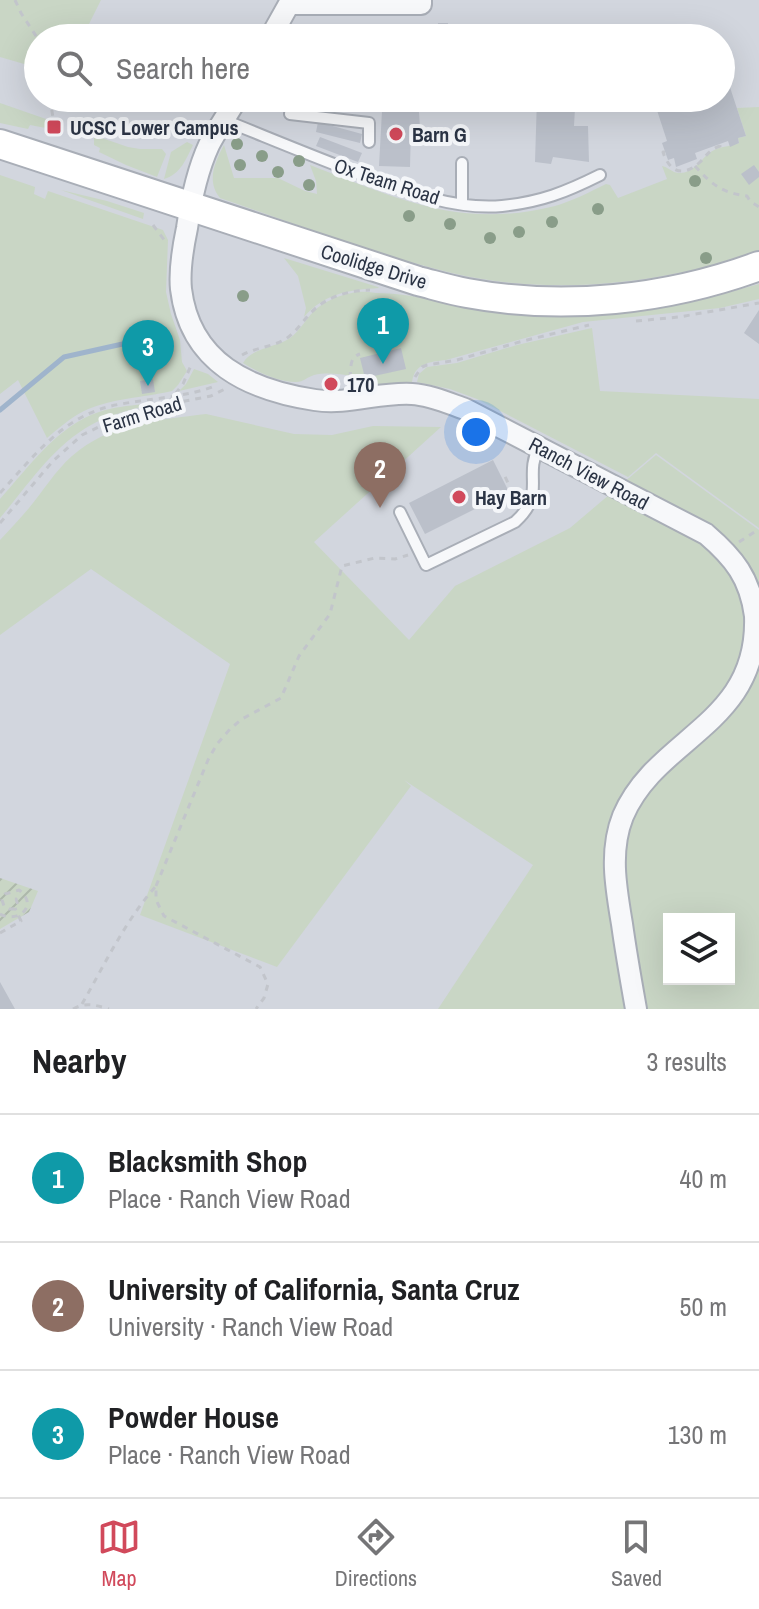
<!DOCTYPE html>
<meta charset="utf-8">
<style>
body{margin:0;font-family:"Archivo Narrow",sans-serif;background:#f2f2f2;color:#202124}
.controls{position:absolute;right:24px;bottom:24px;display:grid;overflow:hidden;border-radius:0px;box-shadow:0 8px 32px #0002}
.controls button{width:72px;height:72px;display:grid;place-items:center;padding:0;border:0;border-bottom:2px solid #e0e0e0;background:#fff;color:#202124;font:40px sans-serif}
.you{position:absolute;left:476px;top:432px;width:28px;height:28px;margin:-20px;border:6px solid #fff;border-radius:50%;background:#1a73e8;box-shadow:0 0 0 12px #1a73e833}
.badge{display:grid;place-items:center;width:52px;height:52px;border-radius:50%;background:#d1495b;color:#fff;font-size:26px;font-weight:700}
.pin{position:absolute;translate:-50% -66px;filter:drop-shadow(0 2px 4px #0008)}
.pin::after{content:'';position:absolute;top:42px;width:28px;height:24px;background:inherit;clip-path:polygon(0 0,100% 0,50% 100%)}
.list{margin:0;padding:0;list-style:none}
h2{display:flex;justify-content:space-between;align-items:center;height:104px;margin:0;padding:0 32px;font-size:34px}
h2 small{font-size:26px;font-weight:400;color:#757577}
.list li{display:grid;grid-template-columns:52px 1fr auto;gap:24px;align-items:center;box-sizing:border-box;height:128px;padding:0 32px;border-top:2px solid #e0e0e0}
.list b{display:block;font-size:30px;white-space:nowrap}
.list p{margin:0;font-size:26px;white-space:nowrap;color:#757577}
.list em{font-size:26px;font-style:normal;color:#757577}
.icon{flex:none;width:44px;height:44px;fill:none;stroke:currentColor;stroke-width:2;stroke-linecap:round;stroke-linejoin:round}
.map{position:relative;flex:none;width:759px;height:1009px;overflow:hidden}
.search{position:absolute;background:#fff;box-shadow:0 8px 32px #0002;left:24px;right:24px;top:24px;height:88px;display:flex;align-items:center;gap:20px;box-sizing:border-box;padding:0 28px;border-radius:44px;color:#757577;font-size:30px}
.sheet{height:488px;background:#fff}
nav{display:flex;justify-content:space-around;align-items:center;box-sizing:border-box;height:112px;border-top:2px solid #e0e0e0;background:#fff;font-size:22px;color:#757577}
nav a{display:grid;justify-items:center;gap:4px}
nav .on{color:#d1495b}
.map>svg:first-child{display:block}
.built{fill:#d2d6de;fill-rule:evenodd}
.green{fill:#c9d6c5;fill-rule:evenodd}
.garden{fill:url(#garden-furrows)}
.lines{fill:none;stroke-linecap:round;stroke-linejoin:round}
.stream{stroke:#9fb4cc;stroke-width:5}
.building{fill:#bbc0ca}
.lane-casing{stroke:#a9aeb7;stroke-width:14}
.street-casing{stroke:#a9aeb7;stroke-width:24}
.secondary-casing{stroke:#a9aeb7;stroke-width:32}
.path{stroke:#c2c5cb;stroke-width:3;stroke-dasharray:6 6;stroke-linecap:butt}
.lane{stroke:#f7f8fa;stroke-width:10}
.street{stroke:#f7f8fa;stroke-width:20}
.secondary{stroke:#fff;stroke-width:28}
.tree{fill:#899d89}
.poi-dot{fill:#d1495b;stroke:#f4f6f9;stroke-width:3}
.labels{text-anchor:middle;dominant-baseline:central;stroke-width:8;stroke-linejoin:round;paint-order:stroke}
.poi-label{font-size:20px;font-weight:bold;fill:#2b3445;stroke:#f4f6f9;text-anchor:start}
.street-label{font-size:20px;fill:#2b3445;stroke:#f4f6f9}
</style>
<div class="map">
<svg width="759" height="1009" viewBox="0 0 759 1009">
<defs>
<pattern id="garden-furrows" width="10" height="10" patternUnits="userSpaceOnUse" patternTransform="scale(2)"><rect width="10" height="10" fill="#c9d6c5"/><path d="M-1 1l2-2M0 10L10 0M9 11l2-2" fill="none" stroke="#adb8ab"/></pattern>
</defs>
<rect width="100%" height="100%" fill="#e4e7ec"/>
<path class="built" d="M 0,0 L 759,0 L 759,1009 L 0,1009 ZM 38,38 L 721,38 L 721,98 L 38,98 ZM 669,919 L 729,919 L 729,979 L 669,979 Z"/>
<path class="green" d="M 0,0 L 101,0 L 82,38 L 38,38 L 38,68 L 0,57 Z
M 0,103 L 46,119 L 49,121 L 46,128 L 30,125 L 28,129 L 0,123 Z
M 759,107 L 759,250 C 734,258 709,267 683,272 C 608,288 527,291 452,273 C 373,254 296,224 220,198 C 206,181 215,162 224,145 L 234,178 L 278,178 L 305,191 L 317,194 L 316,181 L 310,165 C 396,198 460,230 555,206 C 572,201 590,192 606,184 L 610,185 L 618,198 L 667,179 L 662,166 C 667,167 670,170 674,172 C 690,177 699,162 708,154 C 717,146 729,147 739,143 L 738,138 L 746,136 L 737,108 Z
M 99,137 L 128,147 L 140,149 L 162,149 L 166,154 L 157,177 L 126,165 L 99,152 L 100,148 L 94,145 L 94,138 Z
M 187,142 L 193,145 C 186,159 181,174 164,179 L 171,152 Z
M 0,175 L 35,187 L 34,194 L 45,199 L 48,191 L 163,230 L 168,240 L 166,292 L 171,314 L 180,340 L 182,362 L 187,371 L 178,385 L 172,391 C 143,398 111,398 84,411 C 70,418 59,428 47,438 L 18,380 L 0,394 Z
M 61,190 L 107,201 L 144,213 L 143,219 Z
M 284,258 L 378,287 L 379,288 C 349,290 325,293 304,317 L 306,308 L 298,276 Z
M 759,284 L 759,299 L 720,308 L 583,322 L 446,360 C 429,362 415,363 412,382 L 366,385 L 360,384 L 352,376 C 340,374 326,372 314,375 C 307,377 304,382 296,382 C 278,382 258,372 243,363 C 251,348 275,348 290,338 C 300,331 305,320 314,311 C 323,302 339,295 352,293 C 359,291 368,292 376,293 C 419,293 459,308 501,313 C 594,323 671,309 759,284 Z
M 592,328 L 600,391 L 759,399 L 759,528 L 656,453 L 628,477 L 477,399 L 450,389 L 417,382 L 419,374 L 427,367 L 457,363 L 517,345 Z
M 194,369 L 208,374 L 218,382 L 179,391 L 186,384 Z
M 143,404 L 144,406 C 126,411 107,416 91,425 C 53,446 28,485 0,518 L 0,499 C 28,468 58,425 99,412 C 113,407 128,406 143,404 Z
M 206,414 L 294,434 L 332,435 L 373,426 L 441,427 L 314,542 L 409,640 L 455,586 L 570,528 L 656,455 L 759,530 L 759,1009 L 438,1009 L 533,865 L 404,780 L 411,786 L 277,967 L 140,915 L 230,664 L 91,569 L 0,635 L 0,540 C 10,529 20,519 29,508 C 43,491 56,470 72,456 C 109,423 159,420 206,414 ZM 669,919 L 729,919 L 729,979 L 669,979 Z"/>
<path class="garden" d="M 0,878 L 38,891 L 29,912 L 0,929 Z"/>
<g class="lines">
<path class="stream" d="M 0,410 L 64,357 L 127,343"/>
</g>
<path class="building" d="M 438,23 L 448,23 L 448,38 L 437,38 Z
M 451,26 L 466,27 L 466,38 L 450,38 Z
M 724,69 L 746,136 L 738,138 L 739,143 L 730,147 L 728,141 L 695,153 L 697,159 L 676,167 L 674,158 L 668,160 L 662,143 L 667,141 L 653,98 L 721,98 L 721,70 Z
M 303,98 L 424,98 L 424,111 L 411,110 L 411,112 L 419,112 L 420,128 L 411,128 L 410,167 L 379,166 L 382,111 L 303,107 Z
M 537,98 L 581,98 L 581,108 L 575,108 L 574,126 L 588,126 L 589,162 L 553,157 L 551,164 L 535,162 Z
M 318,122 L 362,134 L 360,143 L 316,132 Z
M 320,137 L 362,153 L 358,162 L 316,146 Z
M 754,165 L 759,172 L 759,177 L 749,185 L 741,174 Z
M 759,310 L 759,344 L 744,333 Z
M 390,330 L 394,348 L 386,351 L 381,332 Z
M 401,348 L 406,369 L 365,378 L 360,358 Z
M 153,379 L 155,392 L 142,394 L 140,381 Z
M 493,460 L 509,492 L 425,534 L 409,503 Z
M 0,982 L 15,1009 L 0,1009 Z"/>
<g class="lines">
<g class="lane-casing">
<path id="lane" d="M 292,98 L 290,114 L 369,123 L 369,142
M 224,120 C 269,138 314,157 360,174 C 405,191 453,210 502,206 C 541,202 566,192 600,175
M 462,204 L 462,163
M 400,512 L 426,565 L 515,522 C 547,493 523,478 539,446"/>
</g>
<g class="street-casing">
<path id="street" d="M 270,38 L 289,4 L 421,4 L 421,0
M 237,98 C 228,114 217,129 209,145 C 197,171 191,200 187,228 C 183,247 179,269 181,289 C 190,363 249,390 315,400 C 348,405 379,392 412,394 C 430,395 448,403 465,409 L 706,534 C 734,558 750,578 755,616 C 759,725 657,736 623,816 C 609,851 616,888 622,924 C 626,953 631,981 636,1009"/>
</g>
<g class="secondary-casing">
<path id="secondary" d="M 0,144 L 418,281 C 434,285 450,290 467,293 C 563,311 667,300 759,266"/>
</g>
<path class="path" d="M 15,0 L 21,13 L 38,39
M 50,98 L 53,118
M 665,152 L 663,152 C 669,171 682,178 699,163 C 707,156 708,150 720,146 L 719,144
M 695,166 C 711,184 722,193 747,196 L 750,201 L 759,207
M 153,225 L 165,241
M 636,321 L 679,317 L 759,303
M 242,355 C 255,348 271,347 284,340 C 294,334 300,325 307,317 C 324,297 345,291 370,290
M 415,377 L 422,367 L 427,365 L 457,360 L 523,341 L 589,325
M 350,378 C 351,369 349,357 360,354
M 168,403 L 183,384 L 192,363
M 0,493 C 36,454 65,413 121,404 C 148,399 193,396 217,385
M 503,499 L 513,494 L 503,472
M 0,523 L 53,461 L 82,435 L 107,423 L 144,409 L 211,396 L 225,389
M 739,542 L 759,529
M 156,886 L 208,760 L 217,744 L 230,729 L 242,719 L 281,698 L 299,656 L 330,614 L 342,566 L 375,558 L 395,559 L 408,555
M 0,914 C 19,924 39,905 19,890 L 5,894 L 2,900 L 4,906 L 9,909 L 13,909 L 18,905 L 16,899 L 11,901
M 0,933 L 21,921 L 15,908
M 82,1004 C 105,964 125,921 156,886 L 156,900 L 164,916 L 260,967 L 268,984 L 264,998 L 256,1009
M 73,1009 C 86,1002 95,1005 109,1009"/>
<use href="#lane" class="lane"/>
<use href="#street" class="street"/>
<use href="#secondary" class="secondary"/>
</g>
<g class="tree">
<circle cx="237" cy="144" r="6"/>
<circle cx="262" cy="156" r="6"/>
<circle cx="299" cy="161" r="6"/>
<circle cx="240" cy="165" r="6"/>
<circle cx="278" cy="172" r="6"/>
<circle cx="695" cy="181" r="6"/>
<circle cx="309" cy="185" r="6"/>
<circle cx="598" cy="209" r="6"/>
<circle cx="409" cy="216" r="6"/>
<circle cx="552" cy="222" r="6"/>
<circle cx="450" cy="224" r="6"/>
<circle cx="519" cy="232" r="6"/>
<circle cx="490" cy="238" r="6"/>
<circle cx="706" cy="258" r="6"/>
<circle cx="243" cy="296" r="6"/>
</g>
<g class="poi-dot">
<rect x="46" y="119" width="16" height="16" rx="4"/>
<circle cx="396" cy="134" r="8"/>
<circle cx="331" cy="384" r="8"/>
<circle cx="459" cy="497" r="8"/>
</g>
<g class="labels">
<g class="poi-label">
<text x="70" y="127">UCSC Lower Campus</text>
<text x="412" y="134">Barn G</text>
<text x="347" y="384">170</text>
<text x="475" y="497">Hay Barn</text>
</g>
<g class="street-label">
<text transform="translate(387 181) rotate(18)">Ox Team Road</text>
<text transform="translate(374 266) rotate(17)">Coolidge Drive</text>
<text transform="translate(142 414) rotate(-17)">Farm Road</text>
<text transform="translate(589 473) rotate(28)">Ranch View Road</text>
</g>
</g>
</svg>
<div class="controls">
<button><svg class="icon" aria-label="layers" viewBox="0 0 24 24"><path d="M12 4l9 5-9 5-9-5zM3 14l9 5 9-5"/></svg></button>
</div>
<div class="you"></div>
<div class="pin badge" style="left:383px;top:364px;background:#0f9aa8">1</div>
<div class="pin badge" style="left:380px;top:508px;background:#8d6e63">2</div>
<div class="pin badge" style="left:148px;top:386px;background:#0f9aa8">3</div>
<div class="search"><svg class="icon" aria-label="search" viewBox="0 0 24 24"><circle cx="10" cy="10" r="6"/><path d="M15 15l6 6"/></svg>Search here</div>
</div>
<section class="sheet">
<h2>Nearby<small>3 results</small></h2>
<ul class="list">
<li><span class="badge" style="background:#0f9aa8">1</span><div><b>Blacksmith Shop</b><p>Place · Ranch View Road</p></div><em>40 m</em></li>
<li><span class="badge" style="background:#8d6e63">2</span><div><b>University of California, Santa Cruz</b><p>University · Ranch View Road</p></div><em>50 m</em></li>
<li><span class="badge" style="background:#0f9aa8">3</span><div><b>Powder House</b><p>Place · Ranch View Road</p></div><em>130 m</em></li>
</ul>
</section>
<nav>
<a class="on"><svg class="icon" aria-label="map" viewBox="0 0 24 24"><path d="M3 6l6-2 6 2 6-2v14l-6 2-6-2-6 2zM9 4v14M15 6v14"/></svg>Map</a>
<a><svg class="icon" aria-label="directions" viewBox="0 0 24 24"><path d="M12 3l9 9-9 9-9-9zM9 14v-3h6M13 9l2 2-2 2"/></svg>Directions</a>
<a><svg class="icon" aria-label="saved" viewBox="0 0 24 24"><path d="M7 4h10v16l-5-4-5 4z"/></svg>Saved</a>
</nav>
